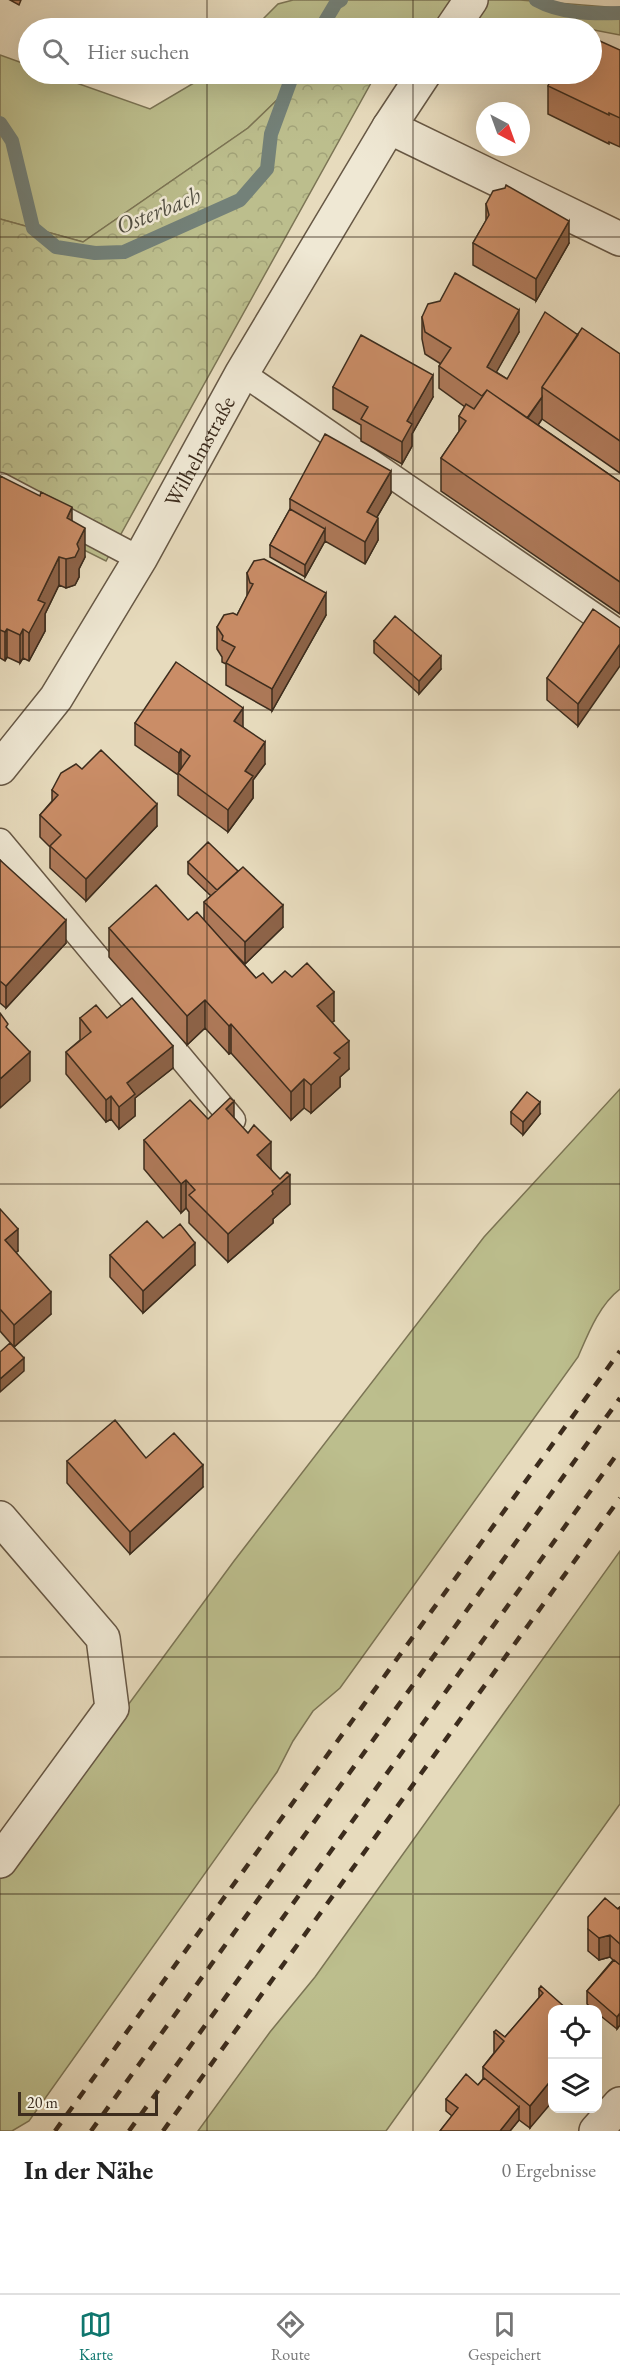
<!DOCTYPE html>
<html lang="de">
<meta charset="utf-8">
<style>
body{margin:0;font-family:"EB Garamond",serif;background:#f2f2f2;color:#222}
.controls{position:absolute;right:18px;bottom:18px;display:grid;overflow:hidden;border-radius:12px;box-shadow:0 6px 24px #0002}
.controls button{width:54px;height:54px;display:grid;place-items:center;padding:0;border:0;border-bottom:2px solid #e0e0e0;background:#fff;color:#222;font:30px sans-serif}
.compass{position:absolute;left:476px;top:102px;width:54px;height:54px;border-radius:50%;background:#fff;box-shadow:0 6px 24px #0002;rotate:139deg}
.scale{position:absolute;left:18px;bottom:15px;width:140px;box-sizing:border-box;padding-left:6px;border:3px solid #3c2c1d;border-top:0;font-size:16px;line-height:21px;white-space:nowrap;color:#3c2c1d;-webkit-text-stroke:4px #efe8d4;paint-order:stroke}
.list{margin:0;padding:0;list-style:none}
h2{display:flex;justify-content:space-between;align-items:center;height:78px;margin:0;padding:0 24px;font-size:26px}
h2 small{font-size:20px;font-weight:400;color:#767676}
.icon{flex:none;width:33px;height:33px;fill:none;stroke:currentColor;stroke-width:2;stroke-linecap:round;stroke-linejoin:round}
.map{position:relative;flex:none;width:620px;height:2131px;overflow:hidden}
.search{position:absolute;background:#fff;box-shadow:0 6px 24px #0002;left:18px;right:18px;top:18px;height:66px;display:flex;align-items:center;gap:15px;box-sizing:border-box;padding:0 21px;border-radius:33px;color:#767676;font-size:22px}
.sheet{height:162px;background:#fff}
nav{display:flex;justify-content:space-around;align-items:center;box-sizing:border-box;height:84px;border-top:2px solid #e0e0e0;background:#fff;font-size:16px;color:#767676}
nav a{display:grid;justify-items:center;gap:3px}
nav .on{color:#0f766e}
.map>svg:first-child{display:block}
.green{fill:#bcbe8d;stroke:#7c7555;stroke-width:1.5}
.park{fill:url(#park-crowns);stroke:#7c7555;stroke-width:1.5}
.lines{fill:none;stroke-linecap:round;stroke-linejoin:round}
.stream{stroke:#738179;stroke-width:14}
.lane-casing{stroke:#675845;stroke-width:27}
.street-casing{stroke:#675845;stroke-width:36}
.lane{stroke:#efe8d4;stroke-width:24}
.street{stroke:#efe8d4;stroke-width:33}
.rail{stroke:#3c2c1d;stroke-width:4.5;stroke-dasharray:10 10;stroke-linecap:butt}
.wall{fill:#ae7959;stroke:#3c2c1d;stroke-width:1.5}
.shaded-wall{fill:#8d6348;stroke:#3c2c1d;stroke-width:1.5}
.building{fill:#ca8d67;stroke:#3c2c1d;stroke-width:1.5}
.grid{fill:none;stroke:#3c2c1d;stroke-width:1.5;stroke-opacity:0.55}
.labels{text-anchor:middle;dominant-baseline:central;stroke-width:5;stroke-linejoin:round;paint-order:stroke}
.street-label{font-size:22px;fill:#3c2c1d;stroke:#efe8d4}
.water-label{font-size:24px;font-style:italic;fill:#535043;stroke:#efe8d4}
</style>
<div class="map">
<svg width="620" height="2131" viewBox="0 0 620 2131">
<defs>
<pattern id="park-crowns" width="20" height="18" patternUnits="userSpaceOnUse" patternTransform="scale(1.5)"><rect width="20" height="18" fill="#bcbe8d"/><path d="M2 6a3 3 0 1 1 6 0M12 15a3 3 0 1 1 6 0" fill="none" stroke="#a2a379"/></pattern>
</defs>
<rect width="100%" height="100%" fill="#e7dbbd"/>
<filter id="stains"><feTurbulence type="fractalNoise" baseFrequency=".00333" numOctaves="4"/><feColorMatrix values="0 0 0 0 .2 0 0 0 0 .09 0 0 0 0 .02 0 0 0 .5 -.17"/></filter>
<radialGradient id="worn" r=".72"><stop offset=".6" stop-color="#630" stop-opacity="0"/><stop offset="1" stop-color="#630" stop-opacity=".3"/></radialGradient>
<path class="green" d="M 293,0 L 520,0 L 620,8 L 620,35 L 542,20 L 472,26 L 424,26 L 412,28 L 254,28 L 278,4 Z
M 0,55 L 28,65 L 28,74 L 51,74 L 150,109 L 209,74 L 304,74 L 248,128 L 83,242 L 0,219 Z
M 620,1089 L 620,1289 C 599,1305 588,1334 578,1357 L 340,1688 L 313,1711 L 293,1741 L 277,1772 L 29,2121 L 12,2131 L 0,2131 L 0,1879 L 234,1561 L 484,1237 Z
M 620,1551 L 620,1804 L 386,2131 L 198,2131 L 270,2032 L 315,1977 Z"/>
<path class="park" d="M 304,74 L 376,74 L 106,561 L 0,508 L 0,219 L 83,242 L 248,128 Z"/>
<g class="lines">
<path class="stream" d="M 536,0 C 561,14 592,14 620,13
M 321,28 L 336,3 L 341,0
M 0,123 L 12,141 L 33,228 L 56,247 L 95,253 L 124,252 L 240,200 L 267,169 L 271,134 L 293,74"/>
<g class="lane-casing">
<path id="lane" d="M 242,373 L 620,633
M 0,485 L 140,559
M 0,841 L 233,1120"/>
</g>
<g class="street-casing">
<g id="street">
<path d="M 452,28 L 471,0"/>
<path d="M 389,127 L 620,239"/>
<path id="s1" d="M 0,768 L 56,698 L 140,559 L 242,373 L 389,127 L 424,74"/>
<path d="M 0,1518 L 103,1638 L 112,1708 L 0,1861"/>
<path d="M 596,2131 L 620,2104"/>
</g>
</g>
<use href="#lane" class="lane"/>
<use href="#street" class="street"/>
<path class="rail" d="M 55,2131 L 620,1351
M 91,2131 L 620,1398
M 129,2131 L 620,1450
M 163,2131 L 620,1498"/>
</g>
<path class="wall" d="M 10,0 L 21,0 L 19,5 Z
M 620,50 L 620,147 L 609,142 L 609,144 L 548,114 L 548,86 Z
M 486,204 L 569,243 L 536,301 L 473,265 L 473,243 L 486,221 Z
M 422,317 L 519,332 L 496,372 L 507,379 L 578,335 L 620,354 L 620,473 L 542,419 L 538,425 L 620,482 L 620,614 L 441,491 L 441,458 L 459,432 L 459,416 L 465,407 L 439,388 L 439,366 L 441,364 L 425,354 L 422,339 Z
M 333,387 L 433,397 L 412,434 L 412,446 L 402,464 L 361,441 L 361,425 L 333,409 Z
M 0,476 L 72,521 L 85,557 L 79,569 L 79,577 L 75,585 L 66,588 L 59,585 L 45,614 L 45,631 L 29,661 L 23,658 L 20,663 L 7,657 L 5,661 L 0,658 Z
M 391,493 L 377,517 L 378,540 L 365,564 L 325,541 L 305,577 L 270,557 L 270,545 L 290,509 L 290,499 Z
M 247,573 L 326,615 L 272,711 L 226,685 L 226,664 L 222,662 L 222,657 L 217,649 L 217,627 L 237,615 L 247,596 Z
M 620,628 L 578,726 L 547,700 L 547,678 Z
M 374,641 L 441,669 L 419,694 L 374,653 Z
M 135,723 L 243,727 L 265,764 L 253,780 L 253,798 L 228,832 L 178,795 L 178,775 L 135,745 Z
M 82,769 L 157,826 L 86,901 L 50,868 L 50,847 L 40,837 L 40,815 L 52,801 L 52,790 Z
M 0,860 L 66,943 L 6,1008 L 0,1003 Z
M 188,862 L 283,927 L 245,964 L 229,948 L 256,978 L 272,983 L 334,1021 L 332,1022 L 349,1069 L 340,1077 L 340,1087 L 311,1113 L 304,1108 L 291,1120 L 231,1053 L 229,1054 L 205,1028 L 187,1045 L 109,957 L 109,928 L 188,920 L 204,920 L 204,902 L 211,896 L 188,874 Z
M 80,1018 L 107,1018 L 173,1068 L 135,1098 L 135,1116 L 119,1129 L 111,1119 L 106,1122 L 66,1074 L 66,1052 L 80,1040 Z
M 511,1112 L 540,1114 L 523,1135 L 511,1124 Z
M 234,1118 L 271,1169 L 290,1204 L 273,1219 L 273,1223 L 228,1262 L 189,1223 L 189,1212 L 186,1208 L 181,1213 L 144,1169 L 144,1140 L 208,1119 Z
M 0,1209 L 18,1251 L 16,1252 L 51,1314 L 14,1347 L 0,1331 Z
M 163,1238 L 195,1265 L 143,1313 L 110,1277 L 110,1255 Z
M 146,1458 L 203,1487 L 130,1554 L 67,1483 L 67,1461 Z
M 620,1907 L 620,2025 L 617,2029 L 597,2013 L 597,2010 L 594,2010 L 587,2004 L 587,1991 L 613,1960 L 610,1957 L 599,1960 L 588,1951 L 588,1929 Z
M 539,1989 L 568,2010 L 530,2128 L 519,2120 L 510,2131 L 440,2131 L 452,2116 L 446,2111 L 446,2099 L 478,2085 L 483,2079 L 483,2067 L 494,2053 L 494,2032 L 505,2037 L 539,1998 Z"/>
<path class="shaded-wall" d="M 569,221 L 569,243 L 536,301 L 536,279 Z
M 519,310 L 519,332 L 487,389 L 487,367 Z
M 433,375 L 433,397 L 412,434 L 412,446 L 402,464 L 402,442 L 407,421 Z
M 542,397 L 542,419 L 523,447 L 523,425 Z
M 391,471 L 391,493 L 367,534 L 367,512 Z
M 72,507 L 72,536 L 67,518 Z
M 378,518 L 378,540 L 365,564 L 365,542 Z
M 85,528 L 85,557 L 79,569 L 79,577 L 75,585 L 66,588 L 66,559 L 77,544 Z
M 325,529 L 325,541 L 305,577 L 305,565 Z
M 59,557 L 59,585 L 45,614 L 45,631 L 29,661 L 29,633 L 38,600 Z
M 326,593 L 326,615 L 272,711 L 272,689 Z
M 7,629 L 7,657 L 5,661 L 5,632 Z
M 23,629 L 23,658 L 20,663 L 20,635 Z
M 620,644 L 620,666 L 578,726 L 578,704 Z
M 441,656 L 441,669 L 419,694 L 419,681 Z
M 243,708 L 243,730 L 234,721 Z
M 265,742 L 265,764 L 253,780 L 253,798 L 228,832 L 228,810 L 245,771 Z
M 181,749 L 181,771 L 179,773 L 179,753 Z
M 157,804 L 157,826 L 86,901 L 86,879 Z
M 283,905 L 283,927 L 245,964 L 245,942 Z
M 66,920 L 66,943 L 6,1008 L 6,986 Z
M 334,992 L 334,1021 L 317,1035 L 317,1006 Z
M 205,1000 L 205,1028 L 187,1045 L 187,1016 Z
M 231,1024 L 231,1053 L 229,1054 L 229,1026 Z
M 349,1041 L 349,1069 L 340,1077 L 340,1087 L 311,1113 L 311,1085 L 334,1053 Z
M 173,1046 L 173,1068 L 135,1098 L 135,1116 L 119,1129 L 119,1107 L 127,1083 Z
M 30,1052 L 30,1081 L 0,1108 L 0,1079 Z
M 304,1079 L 304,1108 L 291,1120 L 291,1092 Z
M 111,1096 L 111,1119 L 106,1122 L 106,1100 Z
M 234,1101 L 234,1130 L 226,1109 Z
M 540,1102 L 540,1114 L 523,1135 L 523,1122 Z
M 271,1142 L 271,1171 L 257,1155 Z
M 290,1175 L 290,1204 L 273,1219 L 273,1223 L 228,1262 L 228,1234 L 272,1191 Z
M 186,1180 L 186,1208 L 181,1213 L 181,1184 Z
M 18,1229 L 18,1251 L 5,1262 L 5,1240 Z
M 195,1243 L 195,1265 L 143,1313 L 143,1291 Z
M 51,1292 L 51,1314 L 14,1347 L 14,1325 Z
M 24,1358 L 24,1371 L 0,1392 L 0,1379 Z
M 203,1465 L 203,1487 L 130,1554 L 130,1532 Z
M 610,1935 L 610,1957 L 599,1960 L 599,1938 Z
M 620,2013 L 620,2025 L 617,2029 L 617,2017 Z
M 552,2079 L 552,2102 L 530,2128 L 530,2106 Z
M 519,2107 L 519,2120 L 510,2131 L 500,2131 Z"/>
<path class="building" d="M 591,37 L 620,50 L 620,118 L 609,113 L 609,115 L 548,86 L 553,74 L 591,74 Z
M 506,185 L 569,221 L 536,279 L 473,243 L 489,215 L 486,204 L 493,191 L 505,188 Z
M 455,273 L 519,310 L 487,367 L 507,379 L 545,312 L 578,335 L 542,387 L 542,397 L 527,418 L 487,390 L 482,396 L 439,366 L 451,348 L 425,332 L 422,317 L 428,304 L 440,301 Z
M 582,328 L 620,354 L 620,441 L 542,387 Z
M 361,335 L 433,375 L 407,421 L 412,424 L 402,442 L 361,419 L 368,407 L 333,387 Z
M 487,390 L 620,482 L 620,582 L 441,458 L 466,421 L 459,416 L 466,404 L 474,409 Z
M 325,434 L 391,471 L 367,512 L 378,518 L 365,542 L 290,499 Z
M 0,476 L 40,496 L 41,492 L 72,507 L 67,518 L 85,528 L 77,544 L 79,549 L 75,557 L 66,559 L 59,557 L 38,600 L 45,603 L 29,633 L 23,629 L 20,635 L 7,629 L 5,632 L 0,630 Z
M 290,509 L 325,529 L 305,565 L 270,545 Z
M 264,559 L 326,593 L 272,689 L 226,663 L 235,647 L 222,640 L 223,636 L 217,627 L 224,615 L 233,613 L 237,615 L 253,584 L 250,583 L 247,573 L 254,561 Z
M 593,609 L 620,628 L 620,644 L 578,704 L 547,678 Z
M 395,616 L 441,656 L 419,681 L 374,641 Z
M 176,662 L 243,708 L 234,721 L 265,742 L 245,771 L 253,776 L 228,810 L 178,773 L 190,756 L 181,749 L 179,753 L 135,723 Z
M 101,750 L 157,804 L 86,879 L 50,846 L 61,835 L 40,815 L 58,795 L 52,790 L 61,773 L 76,764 L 82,769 Z
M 208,842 L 238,871 L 217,890 L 188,862 Z
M 0,860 L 66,920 L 6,986 L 0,981 Z
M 243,867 L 283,905 L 245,942 L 204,902 Z
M 156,885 L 188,920 L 197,912 L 256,978 L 263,973 L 272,983 L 285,971 L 292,977 L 307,963 L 334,992 L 317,1006 L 349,1041 L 334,1053 L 340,1058 L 311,1085 L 304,1079 L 291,1092 L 231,1024 L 229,1026 L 205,1000 L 187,1016 L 109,928 Z
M 132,998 L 173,1046 L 127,1083 L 135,1094 L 119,1107 L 111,1096 L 106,1100 L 66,1052 L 91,1032 L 80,1018 L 96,1005 L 107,1018 Z
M 0,1013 L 8,1024 L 6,1027 L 30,1052 L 0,1079 Z
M 527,1092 L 540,1102 L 523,1122 L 511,1112 Z
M 230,1098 L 234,1101 L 226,1109 L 248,1133 L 254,1125 L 271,1142 L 257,1155 L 280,1179 L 287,1172 L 290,1175 L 272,1191 L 273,1194 L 228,1234 L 189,1195 L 195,1190 L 186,1180 L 181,1184 L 144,1140 L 190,1100 L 208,1119 Z
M 0,1209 L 18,1229 L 5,1240 L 51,1292 L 14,1325 L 0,1309 Z
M 147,1221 L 163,1238 L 180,1224 L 195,1243 L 143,1291 L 110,1255 Z
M 10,1343 L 24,1358 L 0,1379 L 0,1352 Z
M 115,1420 L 146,1458 L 174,1433 L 203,1465 L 130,1532 L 67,1461 Z
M 605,1898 L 618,1909 L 620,1907 L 620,1944 L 610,1935 L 599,1938 L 588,1929 L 588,1917 Z
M 614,1960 L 620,1965 L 620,2013 L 617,2017 L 587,1991 Z
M 541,1986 L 568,2010 L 552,2010 L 552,2079 L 530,2106 L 483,2067 L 504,2041 L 494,2032 L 496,2030 L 505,2037 L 543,1993 L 539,1989 Z
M 466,2074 L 478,2085 L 484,2078 L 519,2107 L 500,2131 L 440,2131 L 458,2108 L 446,2099 Z"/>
<path class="grid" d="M 207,0 L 207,28M 413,0 L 413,28M 207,74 L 207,2131M 413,74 L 413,2131M 0,237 L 620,237M 0,474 L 620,474M 0,710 L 620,710M 0,947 L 620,947M 0,1184 L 620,1184M 0,1421 L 620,1421M 0,1657 L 620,1657M 0,1894 L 620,1894"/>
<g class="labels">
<g class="street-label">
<text stroke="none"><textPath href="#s1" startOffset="375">Wilhelmstraße</textPath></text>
</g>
<g class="water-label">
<text transform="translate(158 210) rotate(-22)">Osterbach</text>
</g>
</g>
<rect width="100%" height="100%" filter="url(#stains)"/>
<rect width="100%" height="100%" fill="url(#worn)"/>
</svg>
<div class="controls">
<button><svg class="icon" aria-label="locate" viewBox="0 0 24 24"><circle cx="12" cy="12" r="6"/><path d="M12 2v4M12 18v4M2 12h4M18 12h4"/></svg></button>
<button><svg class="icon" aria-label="layers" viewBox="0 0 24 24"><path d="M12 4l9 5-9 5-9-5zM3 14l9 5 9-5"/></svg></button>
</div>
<svg class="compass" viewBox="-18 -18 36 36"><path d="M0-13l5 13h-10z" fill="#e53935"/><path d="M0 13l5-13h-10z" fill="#767676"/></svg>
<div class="scale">20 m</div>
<div class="search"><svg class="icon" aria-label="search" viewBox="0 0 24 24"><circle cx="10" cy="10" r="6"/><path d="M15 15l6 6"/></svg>Hier suchen</div>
</div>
<section class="sheet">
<h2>In der Nähe<small>0 Ergebnisse</small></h2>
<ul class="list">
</ul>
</section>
<nav>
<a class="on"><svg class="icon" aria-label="map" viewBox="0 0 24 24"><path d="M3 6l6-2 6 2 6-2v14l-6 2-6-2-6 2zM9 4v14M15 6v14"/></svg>Karte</a>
<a><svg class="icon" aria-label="directions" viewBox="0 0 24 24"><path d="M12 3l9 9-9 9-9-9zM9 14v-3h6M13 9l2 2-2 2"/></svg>Route</a>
<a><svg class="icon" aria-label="saved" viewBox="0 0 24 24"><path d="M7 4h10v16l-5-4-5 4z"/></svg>Gespeichert</a>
</nav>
